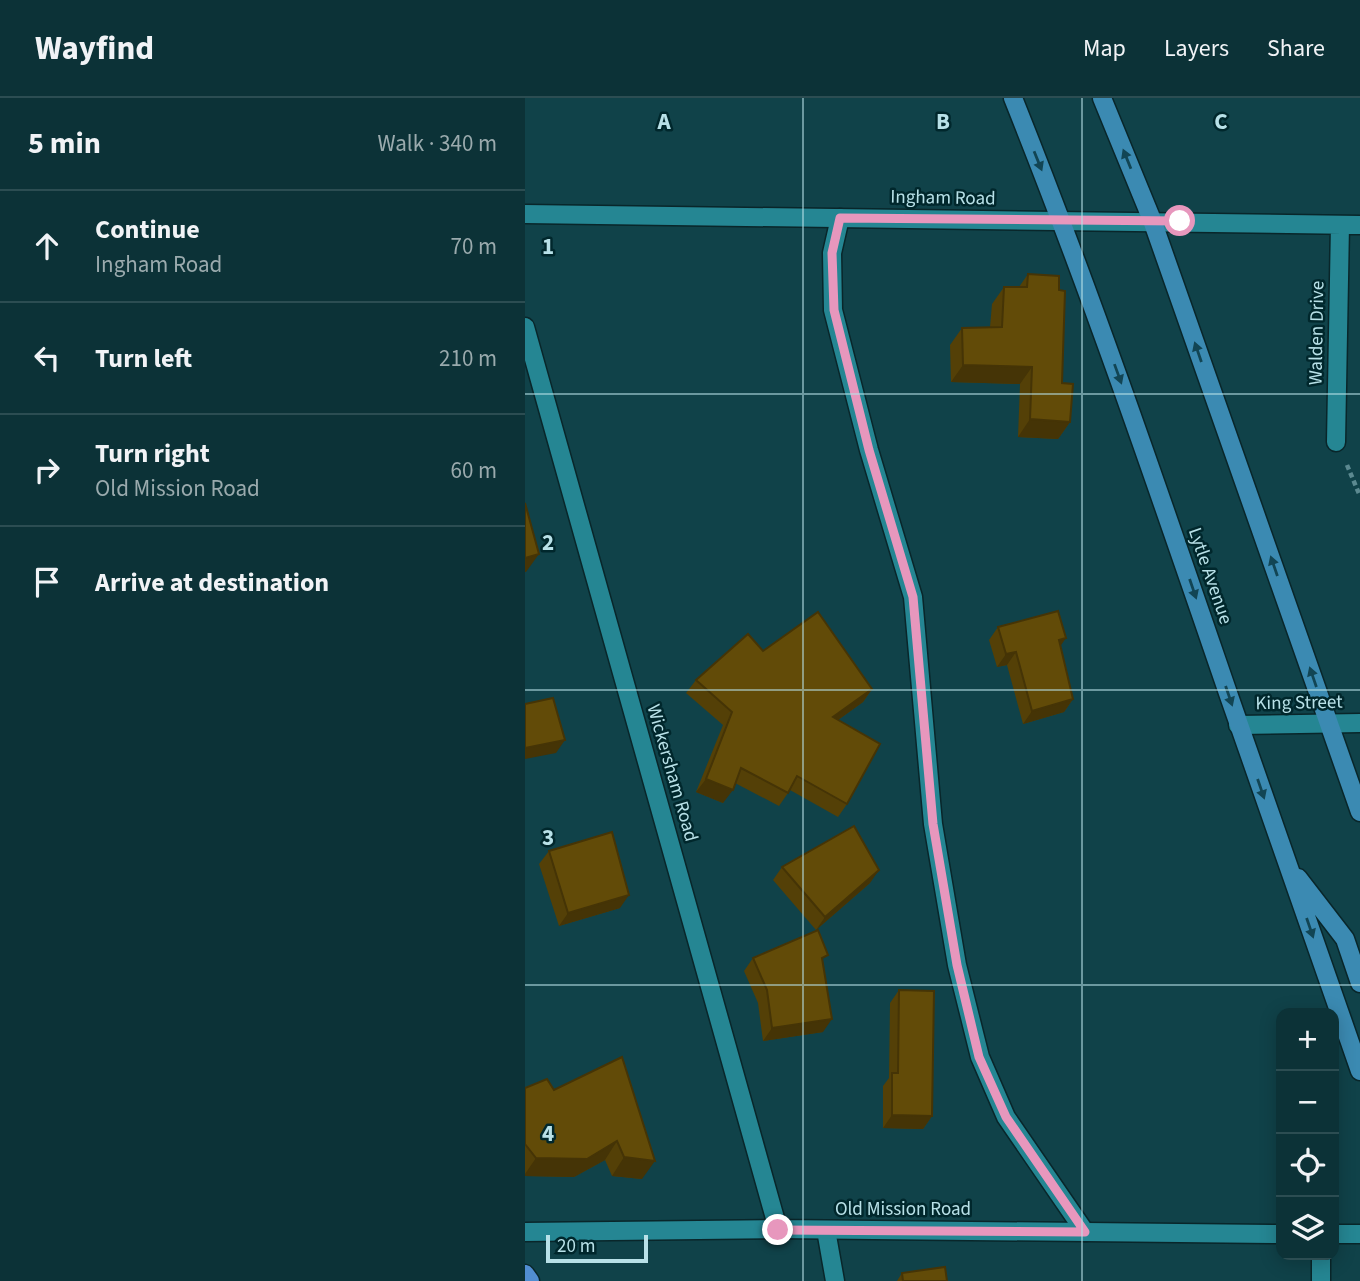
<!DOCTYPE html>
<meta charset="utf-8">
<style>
body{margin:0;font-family:"Source Sans 3",sans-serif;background:#1a3e42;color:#f1f3f6}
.controls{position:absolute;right:21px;bottom:21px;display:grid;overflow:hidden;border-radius:14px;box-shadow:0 4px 18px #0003}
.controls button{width:63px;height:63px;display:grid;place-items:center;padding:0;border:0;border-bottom:2px solid #2c4d52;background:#0c3237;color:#f1f3f6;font:35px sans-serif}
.scale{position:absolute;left:21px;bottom:18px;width:102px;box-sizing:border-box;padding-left:7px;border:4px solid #b8e1e8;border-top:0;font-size:19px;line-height:24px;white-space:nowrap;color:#b8e1e8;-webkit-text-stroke:5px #00272c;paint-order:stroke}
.stop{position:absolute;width:21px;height:21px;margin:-16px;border:5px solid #e797bd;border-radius:50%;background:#fff}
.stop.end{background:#e797bd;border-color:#fff;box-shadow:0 2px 7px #0008}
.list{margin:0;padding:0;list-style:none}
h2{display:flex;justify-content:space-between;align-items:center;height:91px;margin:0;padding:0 28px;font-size:30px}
h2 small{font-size:23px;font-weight:400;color:#9aaaad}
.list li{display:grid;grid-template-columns:46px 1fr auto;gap:21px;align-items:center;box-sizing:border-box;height:112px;padding:0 28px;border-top:2px solid #2c4d52}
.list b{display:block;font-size:26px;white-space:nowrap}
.list p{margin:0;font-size:23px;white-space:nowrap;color:#9aaaad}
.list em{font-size:23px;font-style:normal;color:#9aaaad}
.icon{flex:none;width:38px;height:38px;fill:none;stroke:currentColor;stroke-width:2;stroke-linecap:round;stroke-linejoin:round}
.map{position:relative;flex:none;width:835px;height:1183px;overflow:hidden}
header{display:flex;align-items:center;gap:42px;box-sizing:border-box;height:98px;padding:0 35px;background:#0c3237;border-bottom:2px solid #2c4d52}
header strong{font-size:33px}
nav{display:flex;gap:38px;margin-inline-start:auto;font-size:24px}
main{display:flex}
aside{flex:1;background:#0c3237}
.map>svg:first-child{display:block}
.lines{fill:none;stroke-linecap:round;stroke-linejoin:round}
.lane-casing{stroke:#09262a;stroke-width:21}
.street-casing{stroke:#09262a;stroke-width:21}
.secondary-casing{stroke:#09262a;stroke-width:21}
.primary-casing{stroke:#09262a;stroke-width:21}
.path{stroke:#5b8990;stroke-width:4.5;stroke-dasharray:5 3.5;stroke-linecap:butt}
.lane{stroke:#258693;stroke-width:18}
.street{stroke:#258693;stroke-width:18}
.secondary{stroke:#3b8ab2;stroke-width:18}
.primary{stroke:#518dd1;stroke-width:18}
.wall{fill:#544007}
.shaded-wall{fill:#453406}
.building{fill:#624b08;stroke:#453406;stroke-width:2}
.oneway{fill:#124554}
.route{stroke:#e797bd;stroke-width:9}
.grid{fill:none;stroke:#b8e1e8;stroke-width:2;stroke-opacity:0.55}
.labels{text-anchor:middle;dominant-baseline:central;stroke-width:5;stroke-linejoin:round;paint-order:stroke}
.street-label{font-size:19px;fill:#b8e1e8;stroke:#00272c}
.grid-label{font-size:23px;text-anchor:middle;font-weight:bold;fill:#b8e1e8;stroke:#00272c;stroke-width:5;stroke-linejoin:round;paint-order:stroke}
</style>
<header>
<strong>Wayfind</strong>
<nav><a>Map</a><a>Layers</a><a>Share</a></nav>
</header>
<main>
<aside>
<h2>5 min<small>Walk · 340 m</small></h2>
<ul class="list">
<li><svg class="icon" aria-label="ahead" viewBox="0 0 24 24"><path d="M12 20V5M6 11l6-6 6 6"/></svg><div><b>Continue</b><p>Ingham Road</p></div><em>70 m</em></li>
<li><svg class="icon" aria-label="left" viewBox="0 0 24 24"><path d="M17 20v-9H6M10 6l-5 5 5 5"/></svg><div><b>Turn left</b></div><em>210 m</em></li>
<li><svg class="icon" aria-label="right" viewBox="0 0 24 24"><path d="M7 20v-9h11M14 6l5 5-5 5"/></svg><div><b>Turn right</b><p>Old Mission Road</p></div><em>60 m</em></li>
<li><svg class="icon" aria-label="arrive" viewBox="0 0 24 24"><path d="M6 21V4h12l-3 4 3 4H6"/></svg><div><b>Arrive at destination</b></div></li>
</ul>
</aside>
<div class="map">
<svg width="835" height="1183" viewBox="0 0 835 1183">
<rect width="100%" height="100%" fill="#104249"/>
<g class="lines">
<g class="lane-casing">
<path id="lane" d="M 315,120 L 307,155 L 308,212 L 344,352 L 388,499 L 408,726 L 432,867 L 455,959 L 481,1019 L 560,1134
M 301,1132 L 310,1183"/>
</g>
<g class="street-casing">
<path id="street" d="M 0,116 L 835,127
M 0,229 L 253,1131
M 811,344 L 815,127
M 713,627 L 835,625
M 0,1134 L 253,1131 L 756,1136
M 809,1136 L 835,1136
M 796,1183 L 796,1157"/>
</g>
<g class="secondary-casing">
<path id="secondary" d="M 488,0 C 567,197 635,397 704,598 C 747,723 791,848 835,973
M 577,0 L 627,122 L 835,714
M 773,780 L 820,841 L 835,885"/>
</g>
<g class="primary-casing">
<path id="primary" d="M 0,1176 L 5,1183"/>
</g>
<path class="path" d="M 822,367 L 835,398"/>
<use href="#lane" class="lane"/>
<use href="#street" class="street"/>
<use href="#secondary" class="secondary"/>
<use href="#primary" class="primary"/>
</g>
<path class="wall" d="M 503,176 L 537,285 L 545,324 L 533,341 L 493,339 L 495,286 L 426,284 L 425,247 L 437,230 L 465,229 L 467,206 L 479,189 L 494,189 Z
M 473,529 L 535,549 L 548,601 L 539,614 L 498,626 L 482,567 L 472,569 L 464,542 Z
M 238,553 L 347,591 L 338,604 L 313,622 L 322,706 L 313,719 L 265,692 L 254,708 L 210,685 L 198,705 L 171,694 L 198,627 L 161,595 L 171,582 Z
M 24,753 L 95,810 L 34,828 L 14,766 Z
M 257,769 L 345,785 L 291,832 L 248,782 Z
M 228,860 L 298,865 L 298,934 L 238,943 L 233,905 L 219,873 Z
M 374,892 L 407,1018 L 398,1031 L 358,1030 L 358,988 L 364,980 L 365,905 Z
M 97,959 L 117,1081 L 87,1078 L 80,1062 L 49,1079 L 0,1078 L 0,990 L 29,992 Z
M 377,1175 L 378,1183 L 372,1183 Z"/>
<path class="shaded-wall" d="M 438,267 L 507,269 L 495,286 L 426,284 Z
M 505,321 L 545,324 L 533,341 L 493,339 Z
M 14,456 L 1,474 L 0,474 L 0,460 Z
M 541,540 L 532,553 L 534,542 Z
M 491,554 L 482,567 L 472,569 L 481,556 Z
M 347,591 L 338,604 L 299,632 L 308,619 Z
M 548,601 L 539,614 L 498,626 L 507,613 Z
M 40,642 L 31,655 L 0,661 L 0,650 Z
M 181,681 L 208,692 L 198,705 L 171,694 Z
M 354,772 L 345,785 L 291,832 L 300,819 Z
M 104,797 L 95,810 L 34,828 L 43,815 Z
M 307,921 L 298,934 L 238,943 L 247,930 Z
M 367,1017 L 407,1018 L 398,1031 L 358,1030 Z
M 92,1043 L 80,1062 L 49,1079 L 0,1078 L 0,1076 L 11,1060 Z
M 99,1059 L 130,1063 L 117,1081 L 87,1078 Z"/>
<path class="building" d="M 503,176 L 534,178 L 534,192 L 540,193 L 537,285 L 548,286 L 545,324 L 505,321 L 507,269 L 438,267 L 437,230 L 477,229 L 479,189 L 502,189 Z
M 0,405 L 14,456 L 0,460 Z
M 533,513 L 541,540 L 534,542 L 548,601 L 507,613 L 491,554 L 481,556 L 473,529 Z
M 293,514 L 347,591 L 308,619 L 355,646 L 322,706 L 272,678 L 263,695 L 216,670 L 208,692 L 181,681 L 207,614 L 171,582 L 223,536 L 238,553 Z
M 28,600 L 40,642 L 0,650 L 0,606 Z
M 329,728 L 354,772 L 300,819 L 257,769 Z
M 87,734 L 104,797 L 43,815 L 24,753 Z
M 293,832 L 303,857 L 297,860 L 307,921 L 247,930 L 242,892 L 228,860 Z
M 374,892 L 409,893 L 407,1018 L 367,1017 L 367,975 L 373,975 Z
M 97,959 L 130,1063 L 99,1059 L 92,1043 L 62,1061 L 11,1060 L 0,1046 L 0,990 L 22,981 L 29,992 Z
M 420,1169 L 422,1183 L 378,1183 L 377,1175 Z"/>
<defs><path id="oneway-solid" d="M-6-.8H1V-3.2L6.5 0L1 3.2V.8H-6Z" transform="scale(1.75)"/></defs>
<g class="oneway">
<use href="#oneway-solid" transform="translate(602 61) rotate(-112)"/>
<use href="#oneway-solid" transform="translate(513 63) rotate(68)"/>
<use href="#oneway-solid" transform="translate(673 254) rotate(-109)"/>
<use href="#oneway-solid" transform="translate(593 276) rotate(70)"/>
<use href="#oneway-solid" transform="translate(749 468) rotate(-109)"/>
<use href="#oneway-solid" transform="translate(668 491) rotate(71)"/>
<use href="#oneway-solid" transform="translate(788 579) rotate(-109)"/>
<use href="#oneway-solid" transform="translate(704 598) rotate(71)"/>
<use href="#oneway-solid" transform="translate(736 691) rotate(71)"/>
<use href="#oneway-solid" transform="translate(785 830) rotate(71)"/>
</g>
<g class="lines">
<path class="route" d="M 253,1132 L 560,1134 L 481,1019 L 454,959 L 432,867 L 408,726 L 388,499 L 344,352 L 309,212 L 307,155 L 315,120 L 655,123"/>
</g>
<path class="grid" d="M 278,0 L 278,1183M 557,0 L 557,1183M 0,296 L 835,296M 0,592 L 835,592M 0,887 L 835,887"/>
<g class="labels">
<g class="street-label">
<text transform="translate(418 100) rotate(1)">Ingham Road</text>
<text transform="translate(792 235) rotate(-89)">Walden Drive</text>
<text transform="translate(685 478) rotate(71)">Lytle Avenue</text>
<text transform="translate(774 605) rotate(-1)">King Street</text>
<text transform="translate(147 675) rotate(74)">Wickersham Road</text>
<text x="378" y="1111">Old Mission Road</text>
</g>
</g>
<g class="grid-label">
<text x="139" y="31">A</text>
<text x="418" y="31">B</text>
<text x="696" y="31">C</text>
<text x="23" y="156">1</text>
<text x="23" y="452">2</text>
<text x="23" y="747">3</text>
<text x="23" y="1043">4</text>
</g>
</svg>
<div class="controls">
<button>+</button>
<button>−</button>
<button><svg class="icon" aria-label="locate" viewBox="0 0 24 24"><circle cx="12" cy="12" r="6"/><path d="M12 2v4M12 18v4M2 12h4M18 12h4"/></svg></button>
<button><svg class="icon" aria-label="layers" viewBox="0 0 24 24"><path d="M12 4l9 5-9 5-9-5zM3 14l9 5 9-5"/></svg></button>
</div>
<div class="scale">20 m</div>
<div class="stop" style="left:655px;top:123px"></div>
<div class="stop end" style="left:253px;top:1132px"></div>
</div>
</main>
